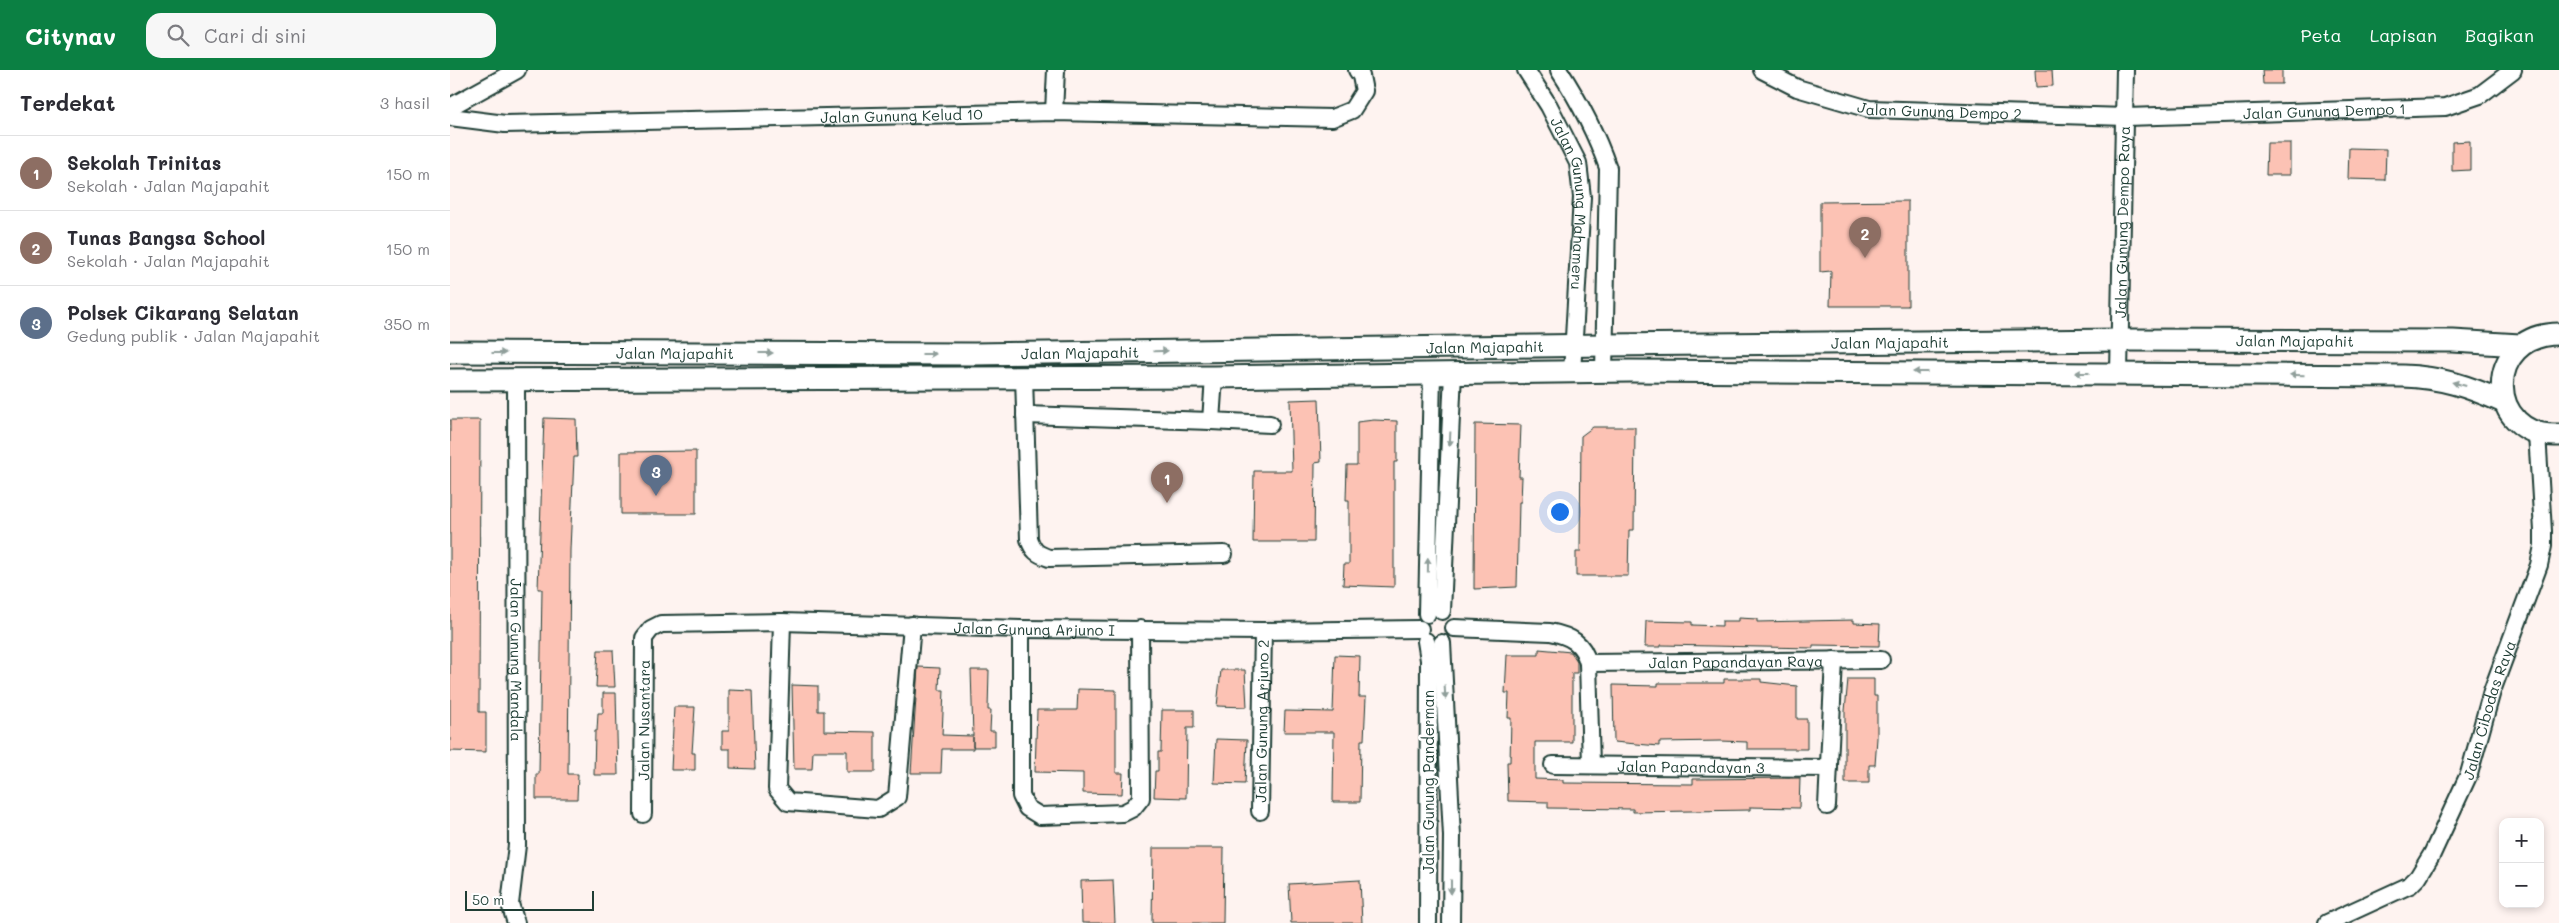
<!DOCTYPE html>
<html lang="id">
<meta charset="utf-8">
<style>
body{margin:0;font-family:Mali,sans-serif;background:#f7f7f7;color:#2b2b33}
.controls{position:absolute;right:15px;bottom:15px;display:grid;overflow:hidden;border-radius:10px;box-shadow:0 2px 8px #0003}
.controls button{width:45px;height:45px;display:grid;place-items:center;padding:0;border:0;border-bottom:1px solid #e1e1e2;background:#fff;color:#2b2b33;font:25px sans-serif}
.scale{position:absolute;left:15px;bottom:12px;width:129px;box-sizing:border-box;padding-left:5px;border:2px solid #1f3d34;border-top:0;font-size:14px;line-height:18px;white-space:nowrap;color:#1f3d34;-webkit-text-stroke:4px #fff;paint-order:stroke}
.you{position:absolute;left:1109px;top:441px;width:18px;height:18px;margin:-12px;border:4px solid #fff;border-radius:50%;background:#1a73e8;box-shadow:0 0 0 8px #1a73e833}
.badge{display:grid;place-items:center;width:32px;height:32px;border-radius:50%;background:#0b8043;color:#fff;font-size:16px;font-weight:700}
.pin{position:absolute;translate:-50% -41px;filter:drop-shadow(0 1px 2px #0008)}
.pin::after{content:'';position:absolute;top:26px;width:18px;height:15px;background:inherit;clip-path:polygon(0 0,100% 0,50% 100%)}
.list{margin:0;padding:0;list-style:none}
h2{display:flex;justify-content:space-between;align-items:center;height:65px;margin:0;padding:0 20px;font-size:21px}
h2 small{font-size:16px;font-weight:400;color:#7c7c81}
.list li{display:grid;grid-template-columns:32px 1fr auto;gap:15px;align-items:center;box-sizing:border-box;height:75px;padding:0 20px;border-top:1px solid #e1e1e2}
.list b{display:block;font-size:19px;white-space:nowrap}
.list p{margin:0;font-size:16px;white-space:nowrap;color:#7c7c81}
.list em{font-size:16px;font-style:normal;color:#7c7c81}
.icon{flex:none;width:28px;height:28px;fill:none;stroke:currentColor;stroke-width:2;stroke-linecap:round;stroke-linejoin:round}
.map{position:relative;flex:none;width:2109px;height:853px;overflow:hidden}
header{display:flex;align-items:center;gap:30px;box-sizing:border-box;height:70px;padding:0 25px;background:#0b8043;color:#fff}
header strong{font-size:24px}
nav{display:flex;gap:28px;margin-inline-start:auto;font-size:18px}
.search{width:350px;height:45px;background:#f7f7f7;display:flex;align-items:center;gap:12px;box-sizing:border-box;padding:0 18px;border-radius:15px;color:#7c7c81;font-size:19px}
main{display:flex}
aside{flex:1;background:#fff}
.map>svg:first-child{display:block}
.building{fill:#fcc2b4;stroke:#1f3d34}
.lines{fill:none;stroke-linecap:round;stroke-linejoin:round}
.minor-casing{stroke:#1f3d34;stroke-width:20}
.tertiary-casing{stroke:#1f3d34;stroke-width:25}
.minor{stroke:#fff;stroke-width:16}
.tertiary{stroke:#fff;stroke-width:21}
.oneway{fill:#8f9e9a}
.labels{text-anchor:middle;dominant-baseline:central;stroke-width:5;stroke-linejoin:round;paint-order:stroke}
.street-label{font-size:15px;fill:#1f3d34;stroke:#fff}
</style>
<header>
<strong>Citynav</strong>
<div class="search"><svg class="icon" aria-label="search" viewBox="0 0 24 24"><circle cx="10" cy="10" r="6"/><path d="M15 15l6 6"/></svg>Cari di sini</div>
<nav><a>Peta</a><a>Lapisan</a><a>Bagikan</a></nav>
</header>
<main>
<aside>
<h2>Terdekat<small>3 hasil</small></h2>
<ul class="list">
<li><span class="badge" style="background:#8d6e63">1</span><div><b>Sekolah Trinitas</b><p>Sekolah · Jalan Majapahit</p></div><em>150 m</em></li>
<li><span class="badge" style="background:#8d6e63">2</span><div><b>Tunas Bangsa School</b><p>Sekolah · Jalan Majapahit</p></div><em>150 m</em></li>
<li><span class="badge" style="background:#5c6f8a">3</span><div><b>Polsek Cikarang Selatan</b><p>Gedung publik · Jalan Majapahit</p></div><em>350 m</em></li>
</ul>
</aside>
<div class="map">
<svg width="2109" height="853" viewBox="0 0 2109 853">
<rect width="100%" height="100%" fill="#fef3f0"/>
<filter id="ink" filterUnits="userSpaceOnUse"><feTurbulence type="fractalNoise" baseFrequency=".02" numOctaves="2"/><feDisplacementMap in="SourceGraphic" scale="10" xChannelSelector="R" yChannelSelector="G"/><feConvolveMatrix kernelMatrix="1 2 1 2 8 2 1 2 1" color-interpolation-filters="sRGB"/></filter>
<g filter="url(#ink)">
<path class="building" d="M 1585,0 L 1602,0 L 1603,16 L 1586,17 Z
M 1812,0 L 1832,0 L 1832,14 L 1813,14 Z
M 2020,71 L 2020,100 L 2002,101 L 2002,72 Z
M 1817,73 L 1840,73 L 1840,105 L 1816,105 Z
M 1899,78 L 1936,79 L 1935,110 L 1898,109 Z
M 1458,131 L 1458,236 L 1380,236 L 1381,201 L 1370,202 L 1370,132 Z
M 869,329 L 871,392 L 865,393 L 864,472 L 803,472 L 804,401 L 842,401 L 840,330 Z
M 94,348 L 126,349 L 127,387 L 124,387 L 120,480 L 118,704 L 128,704 L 127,729 L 86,729 L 86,704 L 89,704 L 92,519 L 88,519 Z
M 0,350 L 30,350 L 29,642 L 36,642 L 36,682 L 0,681 Z
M 924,350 L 947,351 L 947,392 L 944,392 L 944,517 L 893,515 L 894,494 L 899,494 L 899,430 L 896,430 L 897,395 L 907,395 L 907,352 Z
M 1025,354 L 1071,355 L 1069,407 L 1072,407 L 1071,432 L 1069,432 L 1067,517 L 1024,519 Z
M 1143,357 L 1185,357 L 1184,460 L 1179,460 L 1178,506 L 1126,506 L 1126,482 L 1130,482 L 1131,366 Z
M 246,381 L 246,444 L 171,444 L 171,382 Z
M 1289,548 L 1307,549 L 1307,552 L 1404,550 L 1404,553 L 1430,554 L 1429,576 L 1363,575 L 1363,578 L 1211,575 L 1211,577 L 1195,577 L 1196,551 L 1242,552 L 1242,555 L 1272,556 L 1272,551 L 1289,551 Z
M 1089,579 L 1121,582 L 1127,591 L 1127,603 L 1122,603 L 1122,672 L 1085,672 L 1085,709 L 1113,710 L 1113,713 L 1243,714 L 1243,709 L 1350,708 L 1349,738 L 1300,737 L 1300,740 L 1183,742 L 1183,739 L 1098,738 L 1098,732 L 1058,731 L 1057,692 L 1060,692 L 1061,648 L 1058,648 L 1059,623 L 1055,623 L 1057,585 L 1089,585 Z
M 148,580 L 163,580 L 165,617 L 146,617 Z
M 885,585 L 910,586 L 909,627 L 916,627 L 914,670 L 911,670 L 910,732 L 883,732 L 884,662 L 834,662 L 835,641 L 883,642 Z
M 468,597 L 490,598 L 489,620 L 494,620 L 492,665 L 523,666 L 521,600 L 539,600 L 538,640 L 541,640 L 540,661 L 545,661 L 545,677 L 523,677 L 523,667 L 523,679 L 492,679 L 491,703 L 461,703 Z
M 771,600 L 795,600 L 797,637 L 767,636 Z
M 1274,609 L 1311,609 L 1311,612 L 1347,616 L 1347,649 L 1357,649 L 1357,679 L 1297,679 L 1297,672 L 1271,671 L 1209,672 L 1209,676 L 1164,672 L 1163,615 L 1208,616 L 1208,613 L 1274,613 Z
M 1398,609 L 1424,609 L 1424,626 L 1427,626 L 1427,668 L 1425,695 L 1419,695 L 1419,713 L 1395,713 L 1395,641 Z
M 342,615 L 368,616 L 368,641 L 374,641 L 374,661 L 425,662 L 425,702 L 397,702 L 397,681 L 363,681 L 362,699 L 344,699 Z
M 628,619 L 666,620 L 666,703 L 673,703 L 672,724 L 633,723 L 633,703 L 585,702 L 587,640 L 627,640 Z
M 279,620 L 302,621 L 305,699 L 280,698 L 280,679 L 272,679 L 272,661 L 279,661 Z
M 153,623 L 166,623 L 168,705 L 144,705 L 145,661 L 147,661 L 148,643 L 153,643 Z
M 224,637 L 245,637 L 242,683 L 245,683 L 245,700 L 221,700 Z
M 712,640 L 744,640 L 744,658 L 737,658 L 736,728 L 704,727 L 705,701 L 708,701 L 708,682 L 711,682 Z
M 766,669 L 797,670 L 795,714 L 764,713 Z
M 703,778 L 774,778 L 773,853 L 702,853 Z
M 663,810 L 665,853 L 632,853 L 631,811 Z
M 910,810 L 912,853 L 841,853 L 839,814 Z"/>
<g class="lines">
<g class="minor-casing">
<g id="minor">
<path id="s1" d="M 1076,0 L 1099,36 L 1128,93 L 1132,127 L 1122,303"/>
<path d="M 1109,0 C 1129,31 1146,63 1158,98 L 1154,302"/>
<path id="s2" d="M 1312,0 L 1347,18 L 1419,39 L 1676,47 L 1995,37 L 2030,25 L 2063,0"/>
<path d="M 0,37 L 67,0"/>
<path d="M 604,42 L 606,0"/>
<path id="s3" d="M 0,47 L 55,54 L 604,42 L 882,48 L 902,40 L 914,21 L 911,6 L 907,0"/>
<path id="s4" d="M 1669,303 L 1675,0"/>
<path d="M 574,307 L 579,469 C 583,481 587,484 599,488 L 774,484"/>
<path d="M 764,307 L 761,351 L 820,354"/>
<path id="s5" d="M 66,310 L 67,775 L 60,834 L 66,853"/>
<path d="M 575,345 L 761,351"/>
<path d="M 992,541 L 1003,303"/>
<path d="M 977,544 L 982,303"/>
<path d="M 332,552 L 327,719 L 338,732 L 428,739 L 447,727 L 462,555"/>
<path d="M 1004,558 L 1100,562 C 1121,566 1133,573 1138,593 L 1141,695"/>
<path d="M 571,559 L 571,726 L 577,738 L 590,746 L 673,743 L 683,738 L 691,728 L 690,559"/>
<path d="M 976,571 L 979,590 L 978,853"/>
<path d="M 992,573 L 1002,766 L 1001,853"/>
<path id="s6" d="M 1138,593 L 1431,590"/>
<path id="s7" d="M 1103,695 L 1379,698"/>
<path d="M 1377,736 L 1384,590"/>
<path id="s8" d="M 810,741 L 813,561"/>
<path id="s9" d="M 193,744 L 194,568 L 201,559 L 211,554 L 332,552 L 571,559 L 813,561 L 970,559"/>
<path id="s10" d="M 1877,853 L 1960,815 L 1968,807 L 1982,784 L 2019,704 L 2042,621 L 2089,495 L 2093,476 L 2093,461 L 2087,363"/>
</g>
</g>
<g class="tertiary-casing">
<g id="tertiary">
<path d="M 2109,264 C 2032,264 2035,369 2109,365"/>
<path id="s11" d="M 0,282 L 524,284 L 1155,275 L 1672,270 L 2003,271 L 2070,275"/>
<path d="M 0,310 L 764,307 L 1180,301 L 1953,306 C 1992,307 2019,317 2054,332"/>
</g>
</g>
<use href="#minor" class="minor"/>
<use href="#tertiary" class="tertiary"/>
</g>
<defs><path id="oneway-solid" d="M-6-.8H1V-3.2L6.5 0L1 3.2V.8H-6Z" transform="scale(1.25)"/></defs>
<g class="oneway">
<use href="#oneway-solid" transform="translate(711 281) rotate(-1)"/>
<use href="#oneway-solid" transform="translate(49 283)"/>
<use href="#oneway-solid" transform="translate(316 283)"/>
<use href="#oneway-solid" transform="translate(479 284)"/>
<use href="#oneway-solid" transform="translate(1470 302) rotate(-180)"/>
<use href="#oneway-solid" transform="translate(1632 303) rotate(-180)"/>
<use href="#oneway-solid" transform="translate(1847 305) rotate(-179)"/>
<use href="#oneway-solid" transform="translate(2009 314) rotate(-165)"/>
<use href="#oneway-solid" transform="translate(1000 369) rotate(93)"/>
<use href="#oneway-solid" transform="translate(978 495) rotate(-89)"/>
<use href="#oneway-solid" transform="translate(995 622) rotate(87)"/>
<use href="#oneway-solid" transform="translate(1001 817) rotate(90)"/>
</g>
</g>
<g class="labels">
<g class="street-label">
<text stroke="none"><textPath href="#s2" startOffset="185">Jalan Gunung Dempo 2</textPath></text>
<text stroke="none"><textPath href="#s2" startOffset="570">Jalan Gunung Dempo 1</textPath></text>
<text stroke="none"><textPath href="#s3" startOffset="452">Jalan Gunung Kelud 10</textPath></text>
<text stroke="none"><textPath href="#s1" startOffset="145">Jalan Gunung Mahameru</textPath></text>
<text stroke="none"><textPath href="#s4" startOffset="151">Jalan Gunung Dempo Raya</textPath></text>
<text stroke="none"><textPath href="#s11" startOffset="1845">Jalan Majapahit</textPath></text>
<text stroke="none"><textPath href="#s11" startOffset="1440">Jalan Majapahit</textPath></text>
<text stroke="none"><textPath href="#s11" startOffset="1035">Jalan Majapahit</textPath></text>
<text stroke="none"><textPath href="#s11" startOffset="630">Jalan Majapahit</textPath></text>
<text stroke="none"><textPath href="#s11" startOffset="225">Jalan Majapahit</textPath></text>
<text stroke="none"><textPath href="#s9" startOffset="572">Jalan Gunung Arjuno I</textPath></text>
<text stroke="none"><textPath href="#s5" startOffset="280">Jalan Gunung Mandala</textPath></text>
<text stroke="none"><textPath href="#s6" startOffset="148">Jalan Papandayan Raya</textPath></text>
<text stroke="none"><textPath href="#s10" startOffset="285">Jalan Cibodas Raya</textPath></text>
<text stroke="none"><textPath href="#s9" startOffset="94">Jalan Nusantara</textPath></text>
<text stroke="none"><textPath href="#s8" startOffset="90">Jalan Gunung Arjuno 2</textPath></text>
<text stroke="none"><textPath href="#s7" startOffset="138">Jalan Papandayan 3</textPath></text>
<text transform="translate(978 712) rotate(-90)">Jalan Gunung Panderman</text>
</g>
</g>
</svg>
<div class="controls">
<button>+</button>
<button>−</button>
</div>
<div class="scale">50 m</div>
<div class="you"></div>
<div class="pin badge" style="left:717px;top:433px;background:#8d6e63">1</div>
<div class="pin badge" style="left:1415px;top:188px;background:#8d6e63">2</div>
<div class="pin badge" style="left:206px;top:426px;background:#5c6f8a">3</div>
</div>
</main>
